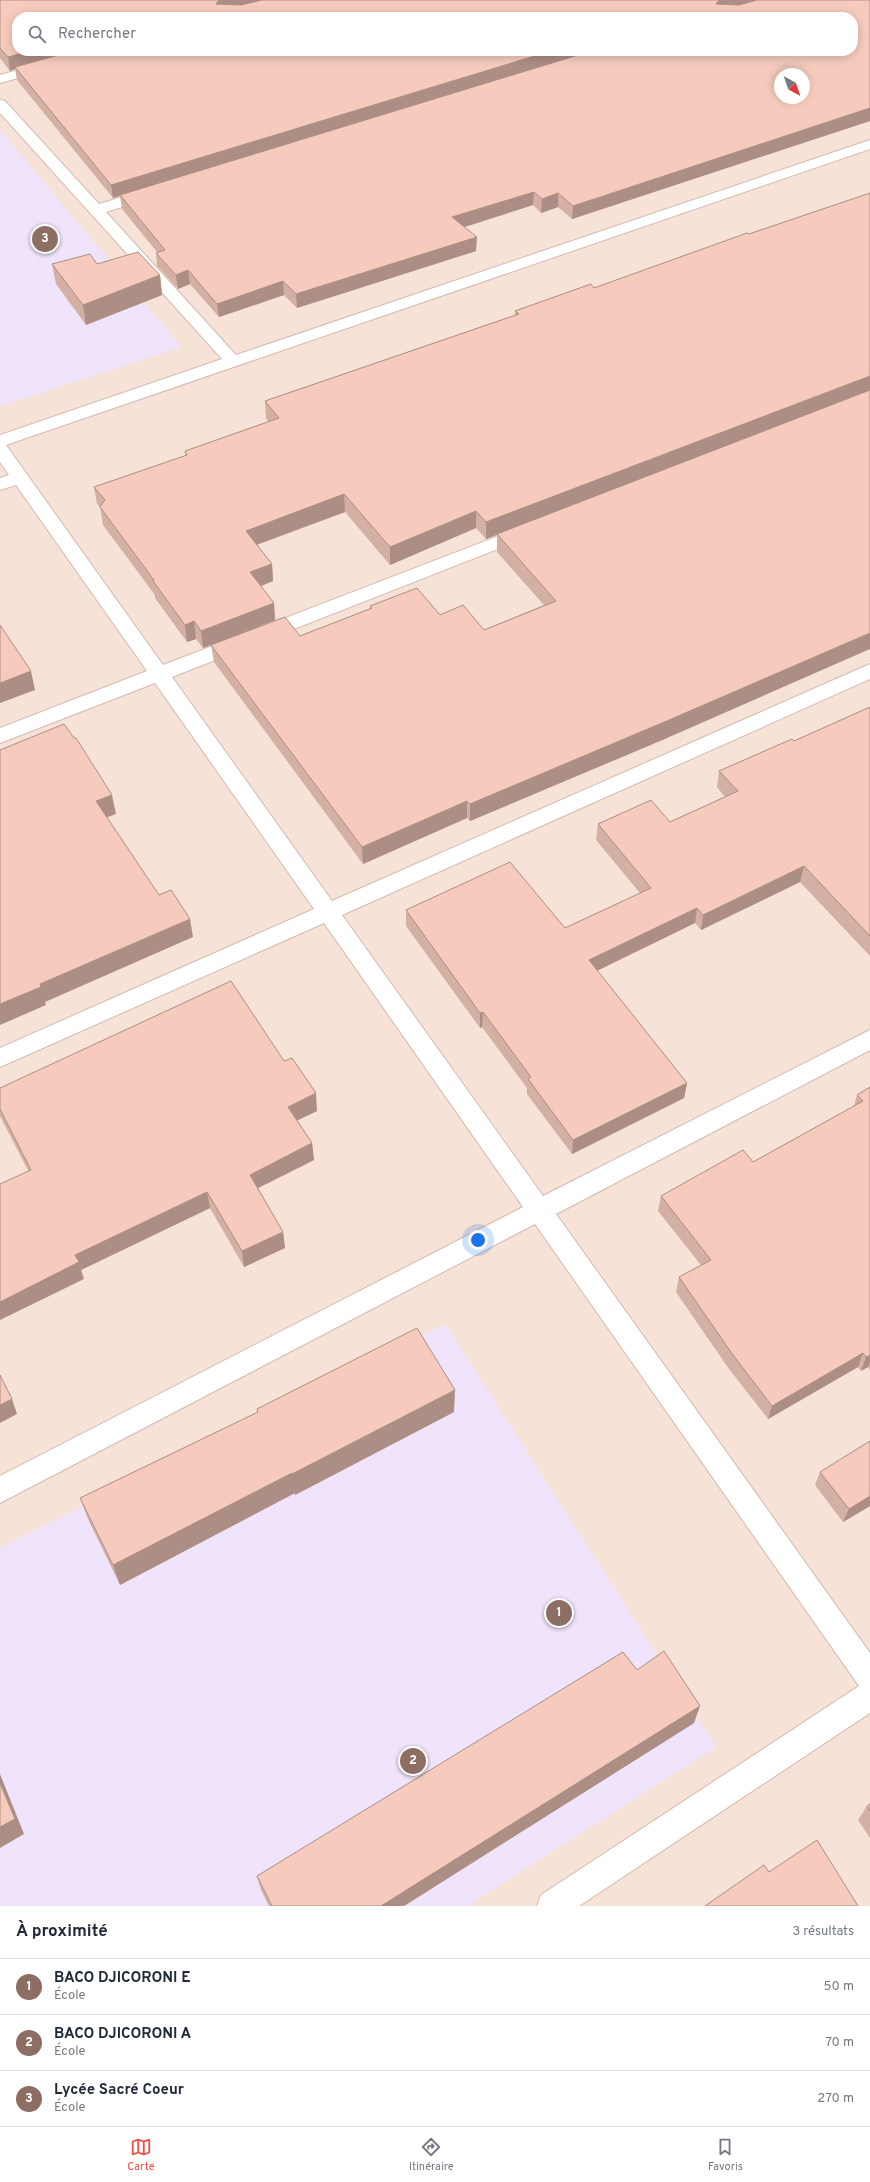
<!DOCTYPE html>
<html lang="fr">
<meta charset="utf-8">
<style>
body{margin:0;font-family:Overpass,sans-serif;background:#f6f6f7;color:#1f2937}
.compass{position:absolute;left:774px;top:68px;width:36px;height:36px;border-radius:50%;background:#fff;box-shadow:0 2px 10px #0003;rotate:140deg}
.you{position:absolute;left:478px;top:1240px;width:14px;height:14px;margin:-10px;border:3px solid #fff;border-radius:50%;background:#1a73e8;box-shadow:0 0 0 6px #1a73e833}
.badge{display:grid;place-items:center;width:26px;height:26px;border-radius:50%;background:#f14e45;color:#fff;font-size:13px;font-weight:700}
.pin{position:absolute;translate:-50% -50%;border:2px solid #fff;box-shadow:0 1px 4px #0006}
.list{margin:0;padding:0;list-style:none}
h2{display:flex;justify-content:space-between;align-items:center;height:52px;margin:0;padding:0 16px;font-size:17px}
h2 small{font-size:13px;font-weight:400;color:#747a83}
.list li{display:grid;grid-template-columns:26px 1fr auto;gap:12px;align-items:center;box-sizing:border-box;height:56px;padding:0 16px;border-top:1px solid #e0e1e3}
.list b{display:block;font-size:15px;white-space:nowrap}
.list p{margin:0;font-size:13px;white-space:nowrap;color:#747a83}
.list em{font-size:13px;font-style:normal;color:#747a83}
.icon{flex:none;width:22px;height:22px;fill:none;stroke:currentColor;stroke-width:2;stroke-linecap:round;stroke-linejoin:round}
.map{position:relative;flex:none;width:870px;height:1906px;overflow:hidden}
.search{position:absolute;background:#fff;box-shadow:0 2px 10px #0003;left:12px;right:12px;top:12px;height:44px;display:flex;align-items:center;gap:10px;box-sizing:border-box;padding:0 14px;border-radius:16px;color:#747a83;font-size:15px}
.sheet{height:220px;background:#fff}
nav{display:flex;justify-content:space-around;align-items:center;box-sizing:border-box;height:56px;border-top:1px solid #e0e1e3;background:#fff;font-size:11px;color:#747a83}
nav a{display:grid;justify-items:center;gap:2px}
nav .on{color:#f14e45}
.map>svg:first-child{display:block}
.residential{fill:#f6e2d6;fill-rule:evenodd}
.education{fill:#efe4fb}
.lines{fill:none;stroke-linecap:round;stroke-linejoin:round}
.street-casing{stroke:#d4baaf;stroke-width:2}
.street{fill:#fff;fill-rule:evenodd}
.wall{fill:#d4afa3;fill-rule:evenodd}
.shaded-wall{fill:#ac8e84}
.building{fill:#f6cbbd;stroke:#ac8e84;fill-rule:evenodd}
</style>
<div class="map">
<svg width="870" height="1906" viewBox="0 0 870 1906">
<rect width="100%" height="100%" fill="#fef2e8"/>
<path class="residential" d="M 0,0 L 870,0 L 870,1906 L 0,1906 ZM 17,17 L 853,17 L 853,51 L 17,51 ZM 780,74 L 804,74 L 804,98 L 780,98 Z"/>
<path class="education" d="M 0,130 L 181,347 L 0,406 Z
M 445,1324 L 716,1747 L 467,1906 L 0,1906 L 0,1548 Z"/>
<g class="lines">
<g class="street-casing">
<path id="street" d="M 85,51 L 108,51 L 106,54 L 0,83 L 0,75 Z
M 0,100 L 5,101 L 99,204 L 149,189 L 154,191 L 157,194 L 154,197 L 106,212 L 236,355 L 870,140 L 870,149 L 6,445 L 163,665 L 519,528 L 525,526 L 531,528 L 534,532 L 531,536 L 172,677 L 332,901 L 870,664 L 870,679 L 342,915 L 543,1196 L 870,1030 L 870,1050 L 556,1214 L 870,1653 L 870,1713 L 579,1906 L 537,1906 L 541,1895 L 859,1686 L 535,1224 L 0,1503 L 0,1476 L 523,1207 L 324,923 L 0,1067 L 0,1048 L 314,909 L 155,683 L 0,743 L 0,728 L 147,671 L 16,485 L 0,490 L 0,478 L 9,475 L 0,462 L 0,435 L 222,359 L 0,113 Z"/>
</g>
<use href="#street" class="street"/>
</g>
<path class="wall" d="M 0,0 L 870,0 L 870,121 L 572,219 L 558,207 L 541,213 L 533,205 L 464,227 L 476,251 L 297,308 L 284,295 L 219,317 L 190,284 L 178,289 L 157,266 L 156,253 L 157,252 L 122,209 L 120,196 L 113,198 L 17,80 L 15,69 L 10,71 L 0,58 ZM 17,17 L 853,17 L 853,51 L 17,51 Z
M 52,264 L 97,264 L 160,275 L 162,295 L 86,325 L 56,284 Z
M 591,284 L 667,738 L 470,821 L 467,818 L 363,864 L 214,662 L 211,645 L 300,636 L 370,609 L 370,606 L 440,615 L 484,630 L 544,605 L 497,552 L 497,535 L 486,539 L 476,528 L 390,565 L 345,512 L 257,545 L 272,564 L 273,581 L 261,586 L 274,603 L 275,620 L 203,648 L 196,639 L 187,642 L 155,598 L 155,595 L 103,525 L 100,507 L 97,504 L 94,487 L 185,456 L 185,451 L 269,422 L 266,419 L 265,401 L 515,315 L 515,311 Z
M 870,707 L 870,956 L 800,882 L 701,930 L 695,923 L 597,971 L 687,1083 L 684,1098 L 572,1154 L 527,1094 L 527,1088 L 482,1027 L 480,1028 L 406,926 L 406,910 L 565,928 L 640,893 L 596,840 L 598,824 L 670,822 L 725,797 L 717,787 L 719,771 L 794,741 Z
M 870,1087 L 870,1370 L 868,1367 L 861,1371 L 858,1367 L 768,1419 L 729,1369 L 676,1292 L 679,1277 L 701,1265 L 658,1211 L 661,1196 L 753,1162 L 854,1106 L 857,1095 Z
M 0,1088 L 317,1111 L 297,1120 L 312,1143 L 314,1160 L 258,1188 L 283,1232 L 285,1248 L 244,1267 L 210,1208 L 81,1270 L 84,1279 L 0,1116 Z
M 257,1409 L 454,1412 L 295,1495 L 295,1493 L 120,1585 L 88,1519 L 80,1498 L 257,1413 Z
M 820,1472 L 870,1506 L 843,1522 L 815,1485 Z
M 637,1670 L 694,1723 L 404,1906 L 269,1906 L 261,1890 L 257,1876 Z
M 870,1804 L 870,1838 L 858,1820 L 867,1806 Z"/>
<path class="shaded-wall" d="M 219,0 L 267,0 L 221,13 L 216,4 Z
M 719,0 L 759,0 L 715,17 L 716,4 Z
M 31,51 L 79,51 L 15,67 L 15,69 L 10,71 L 8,57 Z
M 551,51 L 593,51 L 113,198 L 111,185 Z
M 870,108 L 870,121 L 572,219 L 573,206 Z
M 534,192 L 533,205 L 452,231 L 452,217 Z
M 558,193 L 558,207 L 541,213 L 542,199 Z
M 477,237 L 476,251 L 297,308 L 296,294 Z
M 188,270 L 190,284 L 178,289 L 176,275 Z
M 160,275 L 162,295 L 86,325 L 83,305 Z
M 283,281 L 284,295 L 219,317 L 217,304 Z
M 870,376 L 870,392 L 486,539 L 486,522 Z
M 344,494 L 345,512 L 247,548 L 246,531 Z
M 476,511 L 476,528 L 390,565 L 390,547 Z
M 272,564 L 273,581 L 251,590 L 250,572 Z
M 274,603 L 275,620 L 203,648 L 201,631 Z
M 194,621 L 196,639 L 187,642 L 185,625 Z
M 870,633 L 870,649 L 667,738 L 470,821 L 470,804 Z
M 31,671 L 35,690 L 0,703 L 0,683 Z
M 112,795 L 116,814 L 100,820 L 96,801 Z
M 467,801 L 467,818 L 363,864 L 362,847 Z
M 804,866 L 800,882 L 701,930 L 703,915 Z
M 697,908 L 695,923 L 588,975 L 589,960 Z
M 190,919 L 193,937 L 45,1002 L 46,1005 L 0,1025 L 0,1004 L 40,984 Z
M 483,1012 L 482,1027 L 480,1028 L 480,1013 Z
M 687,1083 L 684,1098 L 572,1154 L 573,1140 Z
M 316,1093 L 317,1111 L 290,1124 L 288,1107 Z
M 312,1143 L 314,1160 L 252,1191 L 250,1175 Z
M 207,1192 L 210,1208 L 81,1270 L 84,1279 L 0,1320 L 0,1302 L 75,1255 Z
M 283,1232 L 285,1248 L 244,1267 L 242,1251 Z
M 863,1353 L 858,1367 L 768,1419 L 772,1406 Z
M 870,1355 L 870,1362 L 868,1367 L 861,1371 L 866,1357 Z
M 455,1390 L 454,1412 L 295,1495 L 292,1474 Z
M 12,1399 L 17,1414 L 0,1423 L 0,1405 Z
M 292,1473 L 295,1493 L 120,1585 L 113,1565 Z
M 870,1496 L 870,1506 L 843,1522 L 849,1509 Z
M 700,1706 L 694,1723 L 404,1906 L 381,1906 Z
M 0,1774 L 24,1834 L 0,1848 Z"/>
<path class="building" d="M 0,0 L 219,0 L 216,4 L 241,5 L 262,0 L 719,0 L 716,4 L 739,5 L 757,0 L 870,0 L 870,108 L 573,206 L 558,193 L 542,199 L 534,192 L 452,217 L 477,237 L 296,294 L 283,281 L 217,304 L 188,270 L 176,275 L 156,253 L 165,250 L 120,195 L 591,51 L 853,51 L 853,17 L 17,17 L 17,51 L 31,51 L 8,57 L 0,48 ZM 780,74 L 804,74 L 804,98 L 780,98 Z
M 73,51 L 551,51 L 111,185 L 15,67 Z
M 870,193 L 870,376 L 486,522 L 476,511 L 390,547 L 344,494 L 246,531 L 272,564 L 250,572 L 274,603 L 201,631 L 194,621 L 185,625 L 153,581 L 154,580 L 100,507 L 105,500 L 94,487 L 187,455 L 185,451 L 279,418 L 265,401 L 519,314 L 515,311 L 591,284 L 594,288 L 747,233 L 749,234 Z
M 138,252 L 160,275 L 83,305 L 52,264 L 90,254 L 97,264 Z
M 870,390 L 870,633 L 669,720 L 470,804 L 467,801 L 362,847 L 211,645 L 285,617 L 300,636 L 372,608 L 370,606 L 417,588 L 440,615 L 463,605 L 484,630 L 556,601 L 497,534 Z
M 0,625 L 31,671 L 0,683 Z
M 870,707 L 870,936 L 804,866 L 703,915 L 697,908 L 589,960 L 687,1083 L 573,1140 L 528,1079 L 531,1077 L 483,1012 L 480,1013 L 406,910 L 510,862 L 565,928 L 651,888 L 598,824 L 651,800 L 670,822 L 738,791 L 719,771 L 792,739 L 794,741 Z
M 64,724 L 74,738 L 76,738 L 112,795 L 96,801 L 159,895 L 171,890 L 190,919 L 40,984 L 41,987 L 0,1004 L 0,750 Z
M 231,981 L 284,1061 L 292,1058 L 316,1093 L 288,1107 L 312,1143 L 250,1175 L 283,1232 L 242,1251 L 207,1192 L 75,1255 L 79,1262 L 0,1302 L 0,1184 L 31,1170 L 0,1109 L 0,1088 Z
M 870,1087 L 870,1355 L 866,1357 L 863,1353 L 772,1406 L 733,1355 L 679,1277 L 711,1260 L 661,1196 L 743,1150 L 753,1162 L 863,1101 L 857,1095 Z
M 417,1328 L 455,1390 L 292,1474 L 292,1473 L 113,1565 L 80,1498 L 258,1412 L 257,1409 Z
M 0,1375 L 12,1399 L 0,1405 Z
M 870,1441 L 870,1496 L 849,1509 L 820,1472 Z
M 664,1651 L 700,1706 L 381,1906 L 272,1906 L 257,1876 L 623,1652 L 637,1670 Z
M 0,1783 L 15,1819 L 0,1827 Z
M 870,1804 L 870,1811 L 867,1806 Z
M 817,1840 L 858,1906 L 705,1906 L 764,1865 L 769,1872 Z"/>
</svg>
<svg class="compass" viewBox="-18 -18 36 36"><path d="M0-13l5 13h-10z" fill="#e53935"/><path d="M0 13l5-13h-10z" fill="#747a83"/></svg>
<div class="you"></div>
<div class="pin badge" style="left:559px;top:1613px;background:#8d6e63">1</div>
<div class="pin badge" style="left:413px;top:1761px;background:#8d6e63">2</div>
<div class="pin badge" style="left:45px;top:239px;background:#8d6e63">3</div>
<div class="search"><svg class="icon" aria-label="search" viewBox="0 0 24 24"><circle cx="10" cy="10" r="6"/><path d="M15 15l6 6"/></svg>Rechercher</div>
</div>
<section class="sheet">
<h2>À proximité<small>3 résultats</small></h2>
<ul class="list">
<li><span class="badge" style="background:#8d6e63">1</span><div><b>BACO DJICORONI E</b><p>École</p></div><em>50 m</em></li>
<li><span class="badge" style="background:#8d6e63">2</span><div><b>BACO DJICORONI A</b><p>École</p></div><em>70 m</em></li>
<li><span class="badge" style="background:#8d6e63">3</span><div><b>Lycée Sacré Coeur</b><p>École</p></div><em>270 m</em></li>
</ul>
</section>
<nav>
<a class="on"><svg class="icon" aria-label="map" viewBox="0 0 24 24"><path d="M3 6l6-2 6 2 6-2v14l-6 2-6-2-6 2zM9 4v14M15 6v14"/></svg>Carte</a>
<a><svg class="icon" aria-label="directions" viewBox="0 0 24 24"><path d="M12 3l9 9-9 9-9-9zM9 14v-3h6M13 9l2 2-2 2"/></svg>Itinéraire</a>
<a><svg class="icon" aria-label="saved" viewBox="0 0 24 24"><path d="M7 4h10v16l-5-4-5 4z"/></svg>Favoris</a>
</nav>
